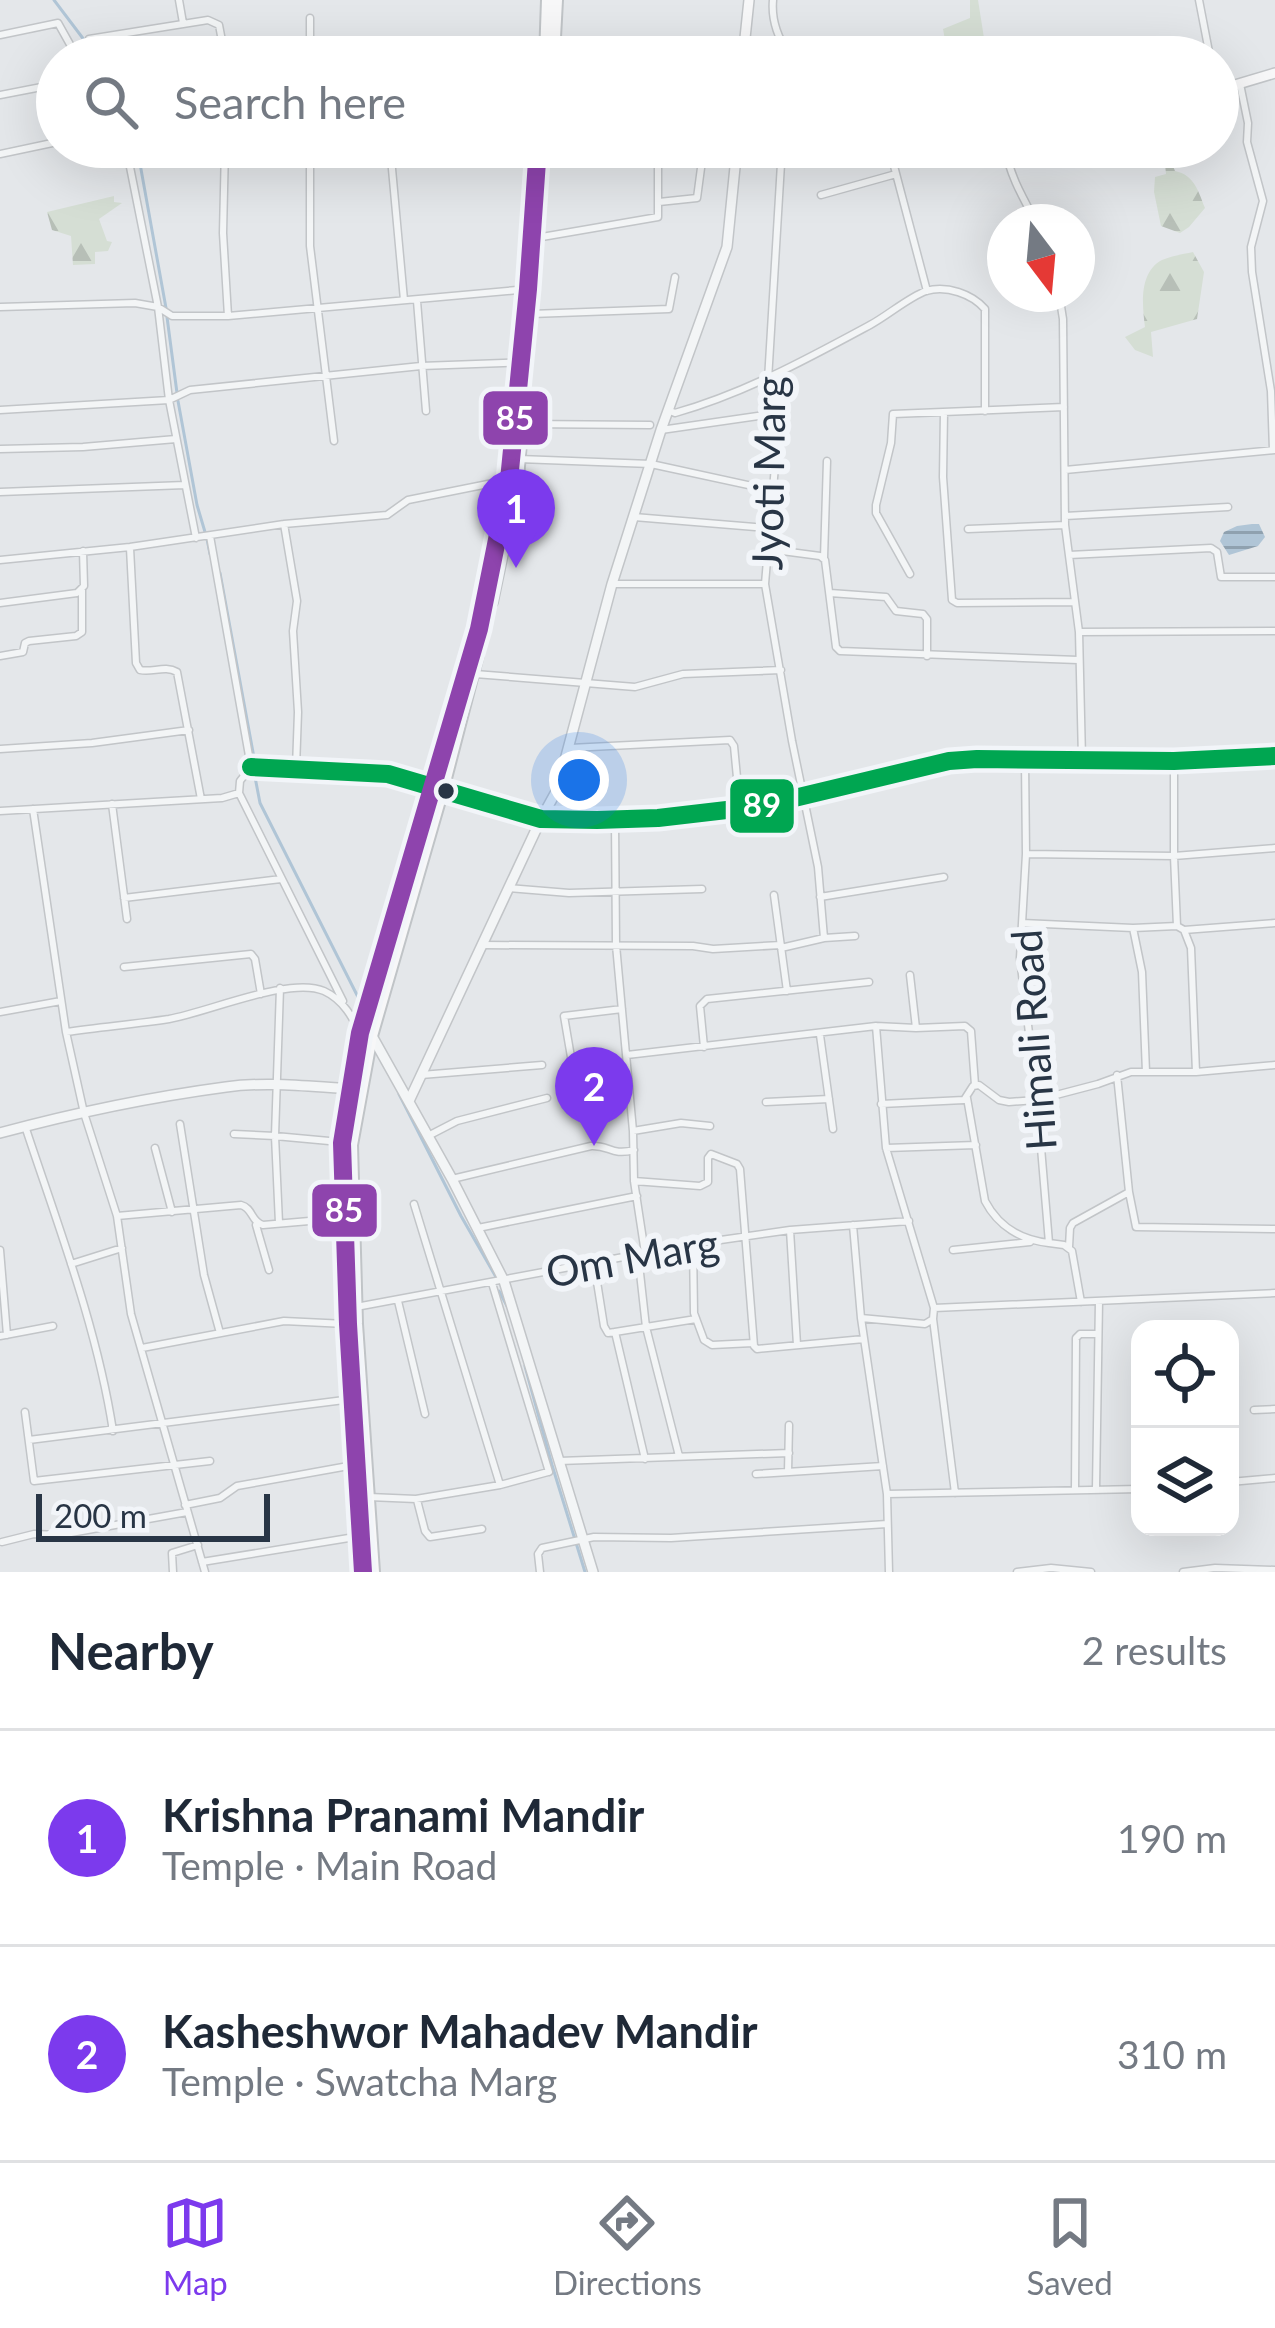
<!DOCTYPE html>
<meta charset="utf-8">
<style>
body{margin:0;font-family:Lato,sans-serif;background:#f2f2f3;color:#1f2937}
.controls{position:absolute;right:36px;bottom:36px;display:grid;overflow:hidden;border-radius:24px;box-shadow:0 12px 48px #0002}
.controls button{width:108px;height:108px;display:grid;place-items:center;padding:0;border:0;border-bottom:3px solid #e0e1e3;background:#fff;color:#1f2937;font:60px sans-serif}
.compass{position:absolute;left:987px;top:204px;width:108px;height:108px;border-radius:50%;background:#fff;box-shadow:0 12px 48px #0002;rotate:164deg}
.scale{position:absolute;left:36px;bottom:30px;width:234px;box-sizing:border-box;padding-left:12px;border:6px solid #283545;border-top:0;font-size:33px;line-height:42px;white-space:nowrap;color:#283545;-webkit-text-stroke:9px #f2f5f9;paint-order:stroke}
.you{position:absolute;left:579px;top:780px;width:42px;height:42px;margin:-30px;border:9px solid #fff;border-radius:50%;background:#1a73e8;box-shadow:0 0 0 18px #1a73e833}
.badge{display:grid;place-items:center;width:78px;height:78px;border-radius:50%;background:#7c3aed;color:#fff;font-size:39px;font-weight:700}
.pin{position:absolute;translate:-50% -99px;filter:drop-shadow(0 3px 6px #0008)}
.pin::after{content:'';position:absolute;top:63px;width:42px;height:36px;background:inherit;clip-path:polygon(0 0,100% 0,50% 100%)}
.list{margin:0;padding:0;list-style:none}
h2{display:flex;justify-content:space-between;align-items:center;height:156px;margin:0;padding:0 48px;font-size:51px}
h2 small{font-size:39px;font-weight:400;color:#747a83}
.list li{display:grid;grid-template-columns:78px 1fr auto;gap:36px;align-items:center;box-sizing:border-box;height:216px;padding:0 48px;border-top:3px solid #e0e1e3}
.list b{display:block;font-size:45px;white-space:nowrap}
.list p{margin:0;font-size:39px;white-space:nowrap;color:#747a83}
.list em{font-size:39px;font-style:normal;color:#747a83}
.icon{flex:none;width:66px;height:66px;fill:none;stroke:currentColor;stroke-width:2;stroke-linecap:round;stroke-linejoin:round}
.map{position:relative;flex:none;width:1275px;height:1572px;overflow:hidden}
.search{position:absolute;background:#fff;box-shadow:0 12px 48px #0002;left:36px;right:36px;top:36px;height:132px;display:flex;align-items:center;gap:30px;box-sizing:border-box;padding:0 42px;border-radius:66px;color:#747a83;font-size:45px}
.sheet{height:588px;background:#fff}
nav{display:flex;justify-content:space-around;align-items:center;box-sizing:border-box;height:168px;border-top:3px solid #e0e1e3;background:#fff;font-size:33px;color:#747a83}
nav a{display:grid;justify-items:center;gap:6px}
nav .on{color:#7c3aed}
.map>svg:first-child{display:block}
.green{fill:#d5ded4}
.forest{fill:url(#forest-firs)}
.water{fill:url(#water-rules)}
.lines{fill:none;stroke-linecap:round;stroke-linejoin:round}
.stream{stroke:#b0c5d6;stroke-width:3}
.minor-casing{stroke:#c2c5c8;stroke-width:9}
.tertiary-casing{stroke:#c2c5c8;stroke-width:12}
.secondary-casing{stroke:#c2c5c8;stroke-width:12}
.primary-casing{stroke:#c0c4c7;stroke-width:14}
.minor{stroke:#f3f5f6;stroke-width:6}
.tertiary{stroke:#f3f5f6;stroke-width:9}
.secondary{stroke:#f7f7f8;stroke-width:9}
.primary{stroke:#f7f7f8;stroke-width:10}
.bus-1-casing{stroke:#f2f5f9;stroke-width:27}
.bus-2-casing{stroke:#f2f5f9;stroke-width:27}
.bus-1{stroke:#00a651;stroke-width:18}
.bus-2{stroke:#8e44ad;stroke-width:18}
.bus-dot{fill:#283545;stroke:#f2f5f9;stroke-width:4.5}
.labels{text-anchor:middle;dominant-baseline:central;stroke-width:12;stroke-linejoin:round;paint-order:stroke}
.street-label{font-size:42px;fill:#283545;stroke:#f2f5f9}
.line-badge{stroke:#f2f5f9;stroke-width:4.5}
.badge-label{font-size:33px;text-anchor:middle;font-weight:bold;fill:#fff}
</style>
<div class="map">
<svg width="1275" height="1572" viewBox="0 0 1275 1572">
<defs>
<pattern id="forest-firs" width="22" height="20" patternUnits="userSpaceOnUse" patternTransform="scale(3)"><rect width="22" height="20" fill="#d5ded4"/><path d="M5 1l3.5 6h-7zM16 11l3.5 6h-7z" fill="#b7bfb7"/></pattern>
<pattern id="water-rules" width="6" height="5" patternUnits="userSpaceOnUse" patternTransform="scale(3)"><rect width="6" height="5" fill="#b0c5d6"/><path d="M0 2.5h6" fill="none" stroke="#8fa1af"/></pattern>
</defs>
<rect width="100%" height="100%" fill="#e4e7ea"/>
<path class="green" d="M 970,0 L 978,0 L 987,57 L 948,57 L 943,29 L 970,18 Z"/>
<path class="forest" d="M 1171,161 L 1175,171 C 1194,175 1198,190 1205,208 L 1189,227 L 1180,233 L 1161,226 L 1154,192 L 1155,177 L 1166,174 L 1165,164 Z
M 114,196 L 114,202 L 122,203 L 99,219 L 107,241 L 112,242 L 108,251 L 95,252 L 95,264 L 73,265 L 71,236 L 52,230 L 47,212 Z
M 1193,252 L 1204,272 L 1197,319 L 1151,332 L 1153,357 L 1135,350 L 1125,337 L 1145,327 C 1142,304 1139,272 1162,260 C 1171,256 1184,254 1193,252 Z"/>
<path class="water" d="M 1252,524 L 1259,524 L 1265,537 L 1258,546 L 1229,555 L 1220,541 L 1224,532 L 1237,526 Z"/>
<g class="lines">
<path class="stream" d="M 54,0 L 97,57
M 137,147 L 166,308
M 167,317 L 177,393
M 178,401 L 197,505 L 205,532
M 207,539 L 210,554
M 220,573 L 255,763
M 255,777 L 260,803 L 360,1001 L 361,1016
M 399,1094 L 461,1216 L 496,1277
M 499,1291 L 507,1306
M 525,1366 L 552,1465 L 585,1572"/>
<g class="minor-casing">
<path id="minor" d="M 179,0 L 183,23
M 773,0 C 771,22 779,39 790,57
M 1199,0 L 1210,57
M 0,35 L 58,23 L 77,57
M 89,39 L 208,20 L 219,25 L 225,57
M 383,42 L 384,57
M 310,57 L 310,18
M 404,57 L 491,41 L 543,44
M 1240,84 L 1248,123 L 1247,142 L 1263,201 L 1251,247 L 1252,272 L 1271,391 L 1273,450
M 0,95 L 57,84
M 126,147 L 158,307 L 169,400 L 196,538
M 225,147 L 223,233 L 228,316
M 310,147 L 310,246 L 334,441
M 390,147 L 404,300
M 782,147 L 768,380 L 776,441 L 775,466 L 765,584 L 792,741 L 818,867 L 824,938
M 889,147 L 927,291
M 1005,147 C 1009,174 1023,198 1036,222
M 0,154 L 57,142
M 1121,157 L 1158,147
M 821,195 L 896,174
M 659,202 L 697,198 L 703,153
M 536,238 L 658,217 L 658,147
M 1059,294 L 1063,319 L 1065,525 L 1079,632 L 1082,759
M 417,301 L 426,411
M 0,307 L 135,303 L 158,307 L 172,316 L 228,316 L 529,289
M 531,314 L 669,309 L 675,277
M 0,410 L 169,400 L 190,390 L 421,366 L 528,362
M 670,411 L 675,413 C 745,393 807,359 870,325 C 887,316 909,297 926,291 C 947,285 972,294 985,309 L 985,411
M 944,412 L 943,477 L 952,600 L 957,603 L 1075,602
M 523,424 L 650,425
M 661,430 L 772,414
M 0,449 L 83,447 L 176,439
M 519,459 L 651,464 L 771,490
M 1065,470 L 1275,450
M 0,492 L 185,485
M 1065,516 L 1228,507
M 634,517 L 768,528
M 284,524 L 297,601 L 293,631 L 298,712 L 296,768
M 968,529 L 1065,525
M 210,536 L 251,767 L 240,781 L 239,793 L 343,1001
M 130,548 L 136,663 L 140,670 C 152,673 165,665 177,672 L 201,799
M 767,549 L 820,556 L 825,560 L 836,647 L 840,651 L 1078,660
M 1069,555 L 1211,548 L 1217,552 L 1221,577 L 1275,577
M 824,558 L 827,461
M 0,560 L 130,547 L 284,524 L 387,515 L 408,500 L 508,480
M 910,574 L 876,513 L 876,505 L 891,443 L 893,414 L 1064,407
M 613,584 L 765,584
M 830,593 L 886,597 L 896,611 L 923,614 L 927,619 L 927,656
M 0,603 L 77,593 L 84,586 L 83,551
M 1079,632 L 1275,631
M 0,656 L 23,652 L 25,643 L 29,641 L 76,636 L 82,632 L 82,590
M 475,674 L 635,687 L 683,674 L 781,670
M 570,748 L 730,740 L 734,746 L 740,809
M 0,749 L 92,743 L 189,730
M 1025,760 L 1026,854 L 1020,958 L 1037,1100 L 1049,1243 L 1064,1245 L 1072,1251 L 1081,1302
M 1174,761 L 1174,856 L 1177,926 L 1184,930 L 1191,948 L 1196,1072
M 251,767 L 388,774 L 431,786
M 112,804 L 127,919
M 33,809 L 66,1032 L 84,1113 L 117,1216 L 131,1314 L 205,1572
M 0,811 L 222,798 L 239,793
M 615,820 L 616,945 L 633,1131 L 634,1181 L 645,1253
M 1027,854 L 1174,856 L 1275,848
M 508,888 L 569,893 L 702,889
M 774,895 L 787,991
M 820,897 L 944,877
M 124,898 L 281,879
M 1022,923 L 1133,928 L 1177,926
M 1133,928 L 1142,972 L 1146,1072
M 1184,930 L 1275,923
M 482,945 L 693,946 L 713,949 L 781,945
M 781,948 L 824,938 L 855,936
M 124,967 L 251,954 L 255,959 L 261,994
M 0,1012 L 61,1001
M 916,1028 L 965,1026 L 971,1031 L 975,1085
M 66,1032 C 101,1027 135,1024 169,1019 C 209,1012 290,976 324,991 C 348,1002 356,1026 368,1048
M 820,1035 L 833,1129
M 704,1047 L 700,1006 L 707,999 L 869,982
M 627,1055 L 876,1026 L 916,1028 L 910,975
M 421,1075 L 542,1065
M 1117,1075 L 1129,1192 L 1136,1227 L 1275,1229
M 578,1098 L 564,1016 L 622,1009
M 967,1098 L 985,1201 C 998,1226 1021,1240 1049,1243
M 766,1102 L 829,1099
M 881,1104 L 964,1100 L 973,1086 L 979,1085 L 999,1100 L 1009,1102 L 1037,1100 L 1098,1084 L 1131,1072 L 1196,1072 L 1275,1065
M 180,1124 L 204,1275 L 220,1333
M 25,1126 C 58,1226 97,1327 113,1431
M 633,1131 L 681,1123 L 710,1126
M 234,1134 L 275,1136 L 280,988
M 428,1136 L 457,1121 L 547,1098
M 155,1148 L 172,1212
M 886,1148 L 976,1145
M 452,1179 L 591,1146 C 610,1145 611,1156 634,1150
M 634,1181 L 700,1186 L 708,1182 L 708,1158 L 711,1154 L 737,1164 L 740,1169 L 754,1346 L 757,1349 L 864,1339
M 117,1216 L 241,1205 C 253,1208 251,1222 263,1225 L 344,1218
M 279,1223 L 275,1136 L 340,1142
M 256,1225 L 269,1270
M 853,1225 L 861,1318 L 887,1494 L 889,1572
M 478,1228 L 637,1196
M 790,1230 L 797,1345
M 693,1244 L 694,1313 L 704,1340 L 712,1345 L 753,1343
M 1069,1247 L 1070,1228 L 1073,1223 L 1129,1192
M 0,1250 L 7,1335
M 953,1250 L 1030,1242
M 638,1255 L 646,1327 L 679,1456
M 594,1263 L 604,1326 L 608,1333 L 615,1332
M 71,1264 L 122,1248
M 492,1283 L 549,1472
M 398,1301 L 425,1414
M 356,1307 L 693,1244 L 790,1230 L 909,1221
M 934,1308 L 1275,1293
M 861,1318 L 925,1324 L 933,1319 L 934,1308 L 886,1148 L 876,1026
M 933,1319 L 955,1493
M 0,1336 L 53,1326
M 142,1348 L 284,1321 L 346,1324
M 1254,1410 L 1275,1409
M 25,1412 L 34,1481 L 210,1461
M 29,1440 L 352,1399
M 645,1459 L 615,1332 L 696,1319
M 559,1461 L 789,1453
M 788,1472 L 789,1425
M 756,1474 L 883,1466
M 1230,1482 L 1275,1478
M 500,1485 L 548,1472
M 1096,1489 L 1099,1301
M 1075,1490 L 1076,1338 L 1080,1334 L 1098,1334
M 887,1494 L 1140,1489
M 369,1497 L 416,1499 L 500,1485 L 414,1204
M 417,1500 L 425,1531 L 430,1537 L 482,1529
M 185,1505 L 220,1498 L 237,1486 L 354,1465
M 2,1542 L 34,1534 L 60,1535 L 187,1512
M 202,1562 L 361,1536
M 173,1572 L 172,1553 L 198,1545
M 540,1572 L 538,1554 L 542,1548 L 594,1537 L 671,1538 L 887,1524
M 1017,1572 L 1051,1568 L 1091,1572
M 1183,1572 L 1215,1568 L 1275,1570"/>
</g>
<g class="tertiary-casing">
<path id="tertiary" d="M 443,790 L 541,819 L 658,818 L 761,806 L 949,761 L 977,759 L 1174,761 L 1275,756
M 372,1036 L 452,1179 L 504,1281 L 593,1572
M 409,1101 L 541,819 L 557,790 L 612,584 L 661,430 L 727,247 L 737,147
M 0,1133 C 74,1113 151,1097 226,1087 C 269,1081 313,1087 356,1089"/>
</g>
<g class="secondary-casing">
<path id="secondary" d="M 743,57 L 749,0
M 1218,90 L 1275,73"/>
</g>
<g class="primary-casing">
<path id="primary" d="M 545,57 L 547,0
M 554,57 L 557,0
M 492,602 L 518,478 L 525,395
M 363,1572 L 348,1324 L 342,1143 L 360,1033 L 479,629 L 509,480 L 528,289 L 538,147
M 374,1572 L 357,1324 L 352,1145 L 372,1036 L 443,790 L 478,655"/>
</g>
<use href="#minor" class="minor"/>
<use href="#tertiary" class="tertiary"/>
<use href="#secondary" class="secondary"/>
<use href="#primary" class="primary"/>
<g class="bus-1-casing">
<path id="bus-1" d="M 251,767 L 388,774 L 541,819 L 597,820 L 658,818 L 761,806 L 949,761 L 977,759 L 1174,761 L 1275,756"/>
</g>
<g class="bus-2-casing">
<path id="bus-2" d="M 363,1572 L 348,1324 L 342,1143 L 360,1033 L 479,629 L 509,480 L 528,289 L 538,147"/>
</g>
<use href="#bus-1" class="bus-1"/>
<use href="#bus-2" class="bus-2"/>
</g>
<circle class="bus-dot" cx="446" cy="791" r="10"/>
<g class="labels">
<g class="street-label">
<text transform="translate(768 473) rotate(-89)">Jyoti Marg</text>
<text transform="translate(1033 1040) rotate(-94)">Himali Road</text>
<text transform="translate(632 1257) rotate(-10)">Om Marg</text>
</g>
</g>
<g class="line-badge">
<rect x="481" y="389" width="69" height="58" rx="12" fill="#8e44ad"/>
<rect x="728" y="777" width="68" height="58" rx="12" fill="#00a651"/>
<rect x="310" y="1182" width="69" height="57" rx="12" fill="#8e44ad"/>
</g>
<g class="badge-label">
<text x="515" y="430">85</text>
<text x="762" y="817">89</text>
<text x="344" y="1222">85</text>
</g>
</svg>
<div class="controls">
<button><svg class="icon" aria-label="locate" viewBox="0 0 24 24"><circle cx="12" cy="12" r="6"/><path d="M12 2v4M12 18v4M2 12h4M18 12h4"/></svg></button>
<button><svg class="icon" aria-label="layers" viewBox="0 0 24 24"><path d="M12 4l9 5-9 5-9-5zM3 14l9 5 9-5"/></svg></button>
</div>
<svg class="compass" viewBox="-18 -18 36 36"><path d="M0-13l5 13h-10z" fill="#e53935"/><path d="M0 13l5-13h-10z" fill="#747a83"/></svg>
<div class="scale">200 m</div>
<div class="you"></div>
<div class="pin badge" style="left:516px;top:568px">1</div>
<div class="pin badge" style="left:594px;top:1146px">2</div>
<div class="search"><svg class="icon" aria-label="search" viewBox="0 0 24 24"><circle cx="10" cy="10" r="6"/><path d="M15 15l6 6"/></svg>Search here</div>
</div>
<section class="sheet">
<h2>Nearby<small>2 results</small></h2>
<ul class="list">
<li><span class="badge">1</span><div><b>Krishna Pranami Mandir</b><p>Temple · Main Road</p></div><em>190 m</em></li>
<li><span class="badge">2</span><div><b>Kasheshwor Mahadev Mandir</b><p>Temple · Swatcha Marg</p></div><em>310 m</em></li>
</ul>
</section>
<nav>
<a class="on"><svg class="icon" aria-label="map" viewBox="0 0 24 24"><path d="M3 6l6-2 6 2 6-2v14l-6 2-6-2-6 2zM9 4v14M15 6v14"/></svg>Map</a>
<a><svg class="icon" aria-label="directions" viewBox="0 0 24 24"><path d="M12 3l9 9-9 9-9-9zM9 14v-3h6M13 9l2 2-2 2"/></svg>Directions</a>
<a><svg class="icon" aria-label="saved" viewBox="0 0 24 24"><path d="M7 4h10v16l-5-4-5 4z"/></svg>Saved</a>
</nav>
